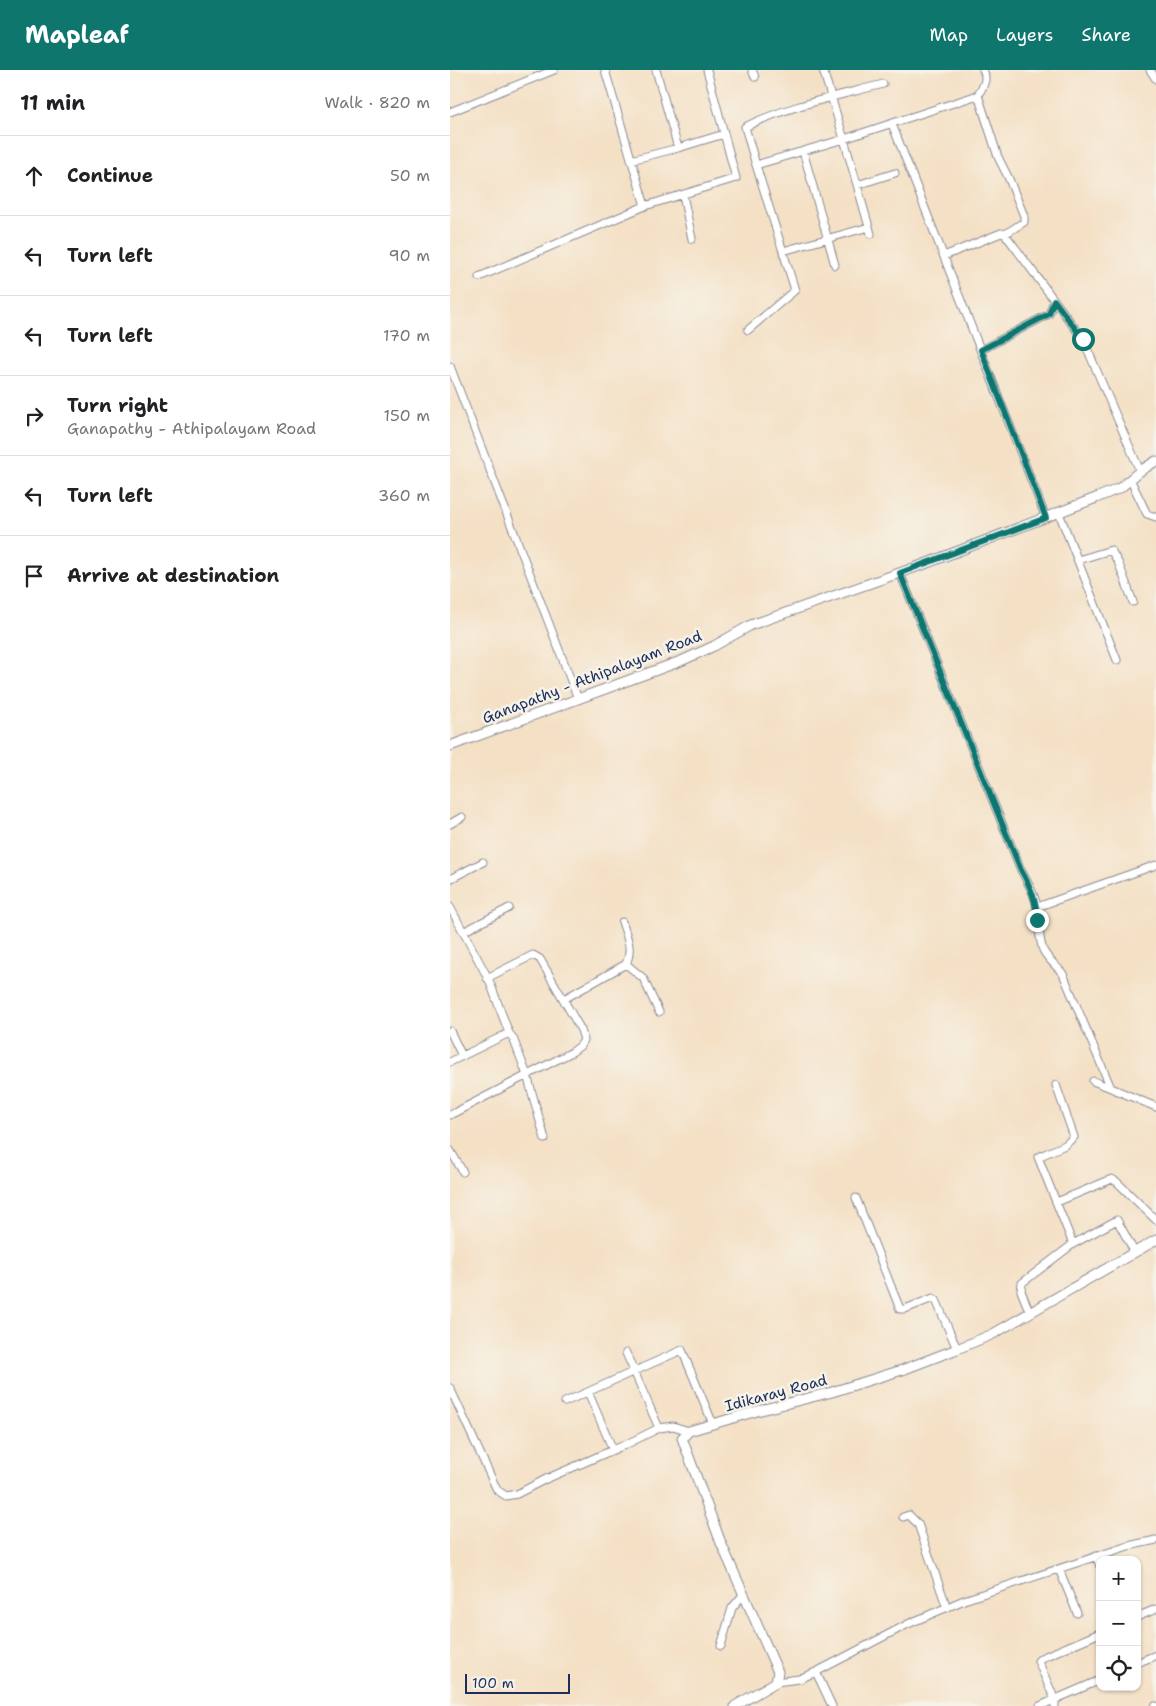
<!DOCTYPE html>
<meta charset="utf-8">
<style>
body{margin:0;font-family:"Shantell Sans",sans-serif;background:#f6f6f6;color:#202124}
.controls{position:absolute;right:15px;bottom:15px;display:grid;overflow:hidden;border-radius:10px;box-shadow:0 1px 4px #0004}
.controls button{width:45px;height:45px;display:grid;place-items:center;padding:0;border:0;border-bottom:1px solid #e0e0e0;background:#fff;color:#202124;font:25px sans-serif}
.scale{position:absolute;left:15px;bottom:12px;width:105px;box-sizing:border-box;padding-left:5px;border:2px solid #1b2f5e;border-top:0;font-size:14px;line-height:18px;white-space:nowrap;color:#1b2f5e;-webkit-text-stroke:4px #f7f3e8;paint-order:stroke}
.stop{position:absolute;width:15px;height:15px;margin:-11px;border:4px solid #0f766e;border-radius:50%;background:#fff}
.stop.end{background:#0f766e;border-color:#fff;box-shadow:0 1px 5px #0008}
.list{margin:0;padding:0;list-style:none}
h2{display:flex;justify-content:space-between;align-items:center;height:65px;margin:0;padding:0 20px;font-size:21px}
h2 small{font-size:16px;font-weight:400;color:#757577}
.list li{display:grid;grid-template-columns:32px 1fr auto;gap:15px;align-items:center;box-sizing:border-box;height:80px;padding:0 20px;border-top:1px solid #e0e0e0}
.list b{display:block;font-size:19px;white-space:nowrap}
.list p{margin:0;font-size:16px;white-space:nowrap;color:#757577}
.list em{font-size:16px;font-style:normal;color:#757577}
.icon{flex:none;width:28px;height:28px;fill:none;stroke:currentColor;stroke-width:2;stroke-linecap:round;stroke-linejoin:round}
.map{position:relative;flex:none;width:706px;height:1636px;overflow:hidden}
header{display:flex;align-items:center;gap:30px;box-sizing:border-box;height:70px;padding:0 25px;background:#0f766e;color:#fff}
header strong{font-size:24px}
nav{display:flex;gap:28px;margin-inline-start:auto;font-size:18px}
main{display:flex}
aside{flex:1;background:#fff}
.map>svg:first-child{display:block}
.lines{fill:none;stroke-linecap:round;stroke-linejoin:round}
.street-casing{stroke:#888892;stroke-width:9}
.secondary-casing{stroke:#888892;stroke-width:11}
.street{stroke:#fff;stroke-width:7}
.secondary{stroke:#fff;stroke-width:9}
.route{stroke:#0f766e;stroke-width:6}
.labels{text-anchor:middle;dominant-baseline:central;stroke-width:5;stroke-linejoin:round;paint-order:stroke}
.street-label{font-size:15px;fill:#1b2f5e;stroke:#f7f3e8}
</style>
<header>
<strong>Mapleaf</strong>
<nav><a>Map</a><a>Layers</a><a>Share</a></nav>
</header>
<main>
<aside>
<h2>11 min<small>Walk · 820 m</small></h2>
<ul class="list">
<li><svg class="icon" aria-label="ahead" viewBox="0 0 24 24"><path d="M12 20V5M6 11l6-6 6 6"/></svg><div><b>Continue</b></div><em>50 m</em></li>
<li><svg class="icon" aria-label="left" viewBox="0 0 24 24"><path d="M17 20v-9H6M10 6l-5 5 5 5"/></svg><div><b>Turn left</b></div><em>90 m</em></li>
<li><svg class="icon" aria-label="left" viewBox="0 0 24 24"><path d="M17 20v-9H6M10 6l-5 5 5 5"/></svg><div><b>Turn left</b></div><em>170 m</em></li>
<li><svg class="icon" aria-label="right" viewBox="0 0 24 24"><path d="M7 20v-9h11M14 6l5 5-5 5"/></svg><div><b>Turn right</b><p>Ganapathy - Athipalayam Road</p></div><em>150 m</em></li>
<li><svg class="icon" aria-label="left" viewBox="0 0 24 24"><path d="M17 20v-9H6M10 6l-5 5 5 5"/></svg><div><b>Turn left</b></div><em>360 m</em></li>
<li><svg class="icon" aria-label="arrive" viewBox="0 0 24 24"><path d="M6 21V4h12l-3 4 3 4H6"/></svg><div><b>Arrive at destination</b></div></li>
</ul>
</aside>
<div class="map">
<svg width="706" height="1636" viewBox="0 0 706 1636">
<rect width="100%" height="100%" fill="#f7f3e8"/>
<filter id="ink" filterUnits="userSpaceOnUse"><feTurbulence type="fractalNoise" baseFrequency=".02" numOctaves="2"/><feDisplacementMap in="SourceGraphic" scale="10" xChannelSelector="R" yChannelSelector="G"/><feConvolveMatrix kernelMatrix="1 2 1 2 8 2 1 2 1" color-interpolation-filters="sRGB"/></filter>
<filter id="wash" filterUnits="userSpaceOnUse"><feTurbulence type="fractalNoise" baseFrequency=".0096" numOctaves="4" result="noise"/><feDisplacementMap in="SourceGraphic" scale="20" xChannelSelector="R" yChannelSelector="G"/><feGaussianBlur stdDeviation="1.12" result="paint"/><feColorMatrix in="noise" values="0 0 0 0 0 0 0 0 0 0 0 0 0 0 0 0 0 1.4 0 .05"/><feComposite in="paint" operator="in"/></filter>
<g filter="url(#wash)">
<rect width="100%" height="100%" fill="#f4e0c5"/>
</g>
<g filter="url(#ink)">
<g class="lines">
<g class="street-casing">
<path id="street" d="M 155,0 L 195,136
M 206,0 L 228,78
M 302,0 L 305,7
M 373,0 L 394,69 L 528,25 C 533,17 538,9 533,0
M 700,0 L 706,9
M 0,42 L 104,0
M 442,54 L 596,448
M 353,81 L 385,195
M 181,90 L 228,78 L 274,64
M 306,95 L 295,57 C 337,36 388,26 433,14
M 407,115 L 445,103
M 233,125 L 242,169
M 555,164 L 633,269 L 690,401
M 333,181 L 419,157
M 494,186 L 551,163 L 555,164 L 574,152 L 574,146 L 559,109 L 548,87 L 528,25
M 29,207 L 195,136 L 286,108 L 257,0
M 298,260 L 345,220 L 306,95 L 394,69 L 421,164
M 531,280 L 599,244 L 604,231
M 0,296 L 128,629
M 680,409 L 697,444 L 706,447
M 609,443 L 667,590
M 628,490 L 661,480 L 669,494 L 683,532
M 450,503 L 571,800 C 577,812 585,823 587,837 C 589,851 588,866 593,880 C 598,890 607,896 613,904 L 661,1018 L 643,1011
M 0,754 L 12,747
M 0,809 L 33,792
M 0,837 L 39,910 L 59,963 L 63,968 L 77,1005 L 95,1069
M 587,837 L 706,795
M 172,852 C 177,867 183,879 176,894
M 13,862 L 59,838
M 114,929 L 176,894 L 193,908 L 209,942
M 0,961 L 12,986
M 0,992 L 59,963
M 606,1015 L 624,1067 L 615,1075 L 588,1087 L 623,1174
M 661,1018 L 706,1037
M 0,1045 L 122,982 L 130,976 L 134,970 L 131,960 L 90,889 L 83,885 L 37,908
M 0,1080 L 13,1102
M 406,1128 L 450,1239 L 455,1239 L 483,1228 L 486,1230 L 507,1279
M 607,1132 L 662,1109 L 667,1112 L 706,1150
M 580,1243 L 571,1221 L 572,1213 L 623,1174 L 667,1150 L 685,1183
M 176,1283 L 209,1358
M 0,1318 L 47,1420 L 56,1426 L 67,1424 L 96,1409 L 179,1373 L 209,1358 L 223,1356 L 239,1361
M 138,1322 L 163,1380
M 115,1332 L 232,1280 L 263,1354
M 453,1447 L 459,1445 L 468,1454 L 497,1538
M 646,1486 L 650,1496
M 609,1499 L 627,1543
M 687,1547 L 706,1539
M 271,1576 L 282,1538 L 293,1525
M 687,1593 L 706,1585
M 366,1602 L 382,1636
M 326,1612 L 349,1609 L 366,1602 L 458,1554 L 514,1530 L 678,1476 L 706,1470
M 590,1636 L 650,1610
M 605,1636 L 605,1630 L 588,1591 L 591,1588 L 650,1563
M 705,1636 L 706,1636"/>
</g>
<g class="secondary-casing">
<path id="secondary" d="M 0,676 L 231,591 L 264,576 L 301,555 L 472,495 L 646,428 L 670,418 L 690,401 L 706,391
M 285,1636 L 326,1612 L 328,1602 L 271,1473 L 232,1368 L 239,1361 L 307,1341 L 382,1322 L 452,1300 L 507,1279 L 543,1264 L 706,1170"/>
</g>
<use href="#street" class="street"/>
<use href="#secondary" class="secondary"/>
</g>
</g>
<g class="lines" filter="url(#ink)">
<path class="route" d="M 587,850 C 587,831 580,816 571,800 L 450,503 L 596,448 L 531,280 L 599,244 L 604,230 L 633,269"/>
</g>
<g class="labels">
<g class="street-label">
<text transform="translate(142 607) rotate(-21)">Ganapathy - Athipalayam Road</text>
<text transform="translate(326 1323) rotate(-15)">Idikaray Road</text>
</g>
</g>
</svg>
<div class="controls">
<button>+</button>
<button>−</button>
<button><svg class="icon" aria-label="locate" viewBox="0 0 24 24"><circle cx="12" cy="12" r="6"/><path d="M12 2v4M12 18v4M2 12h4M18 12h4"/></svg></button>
</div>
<div class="scale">100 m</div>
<div class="stop" style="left:633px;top:269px"></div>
<div class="stop end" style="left:587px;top:850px"></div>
</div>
</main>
